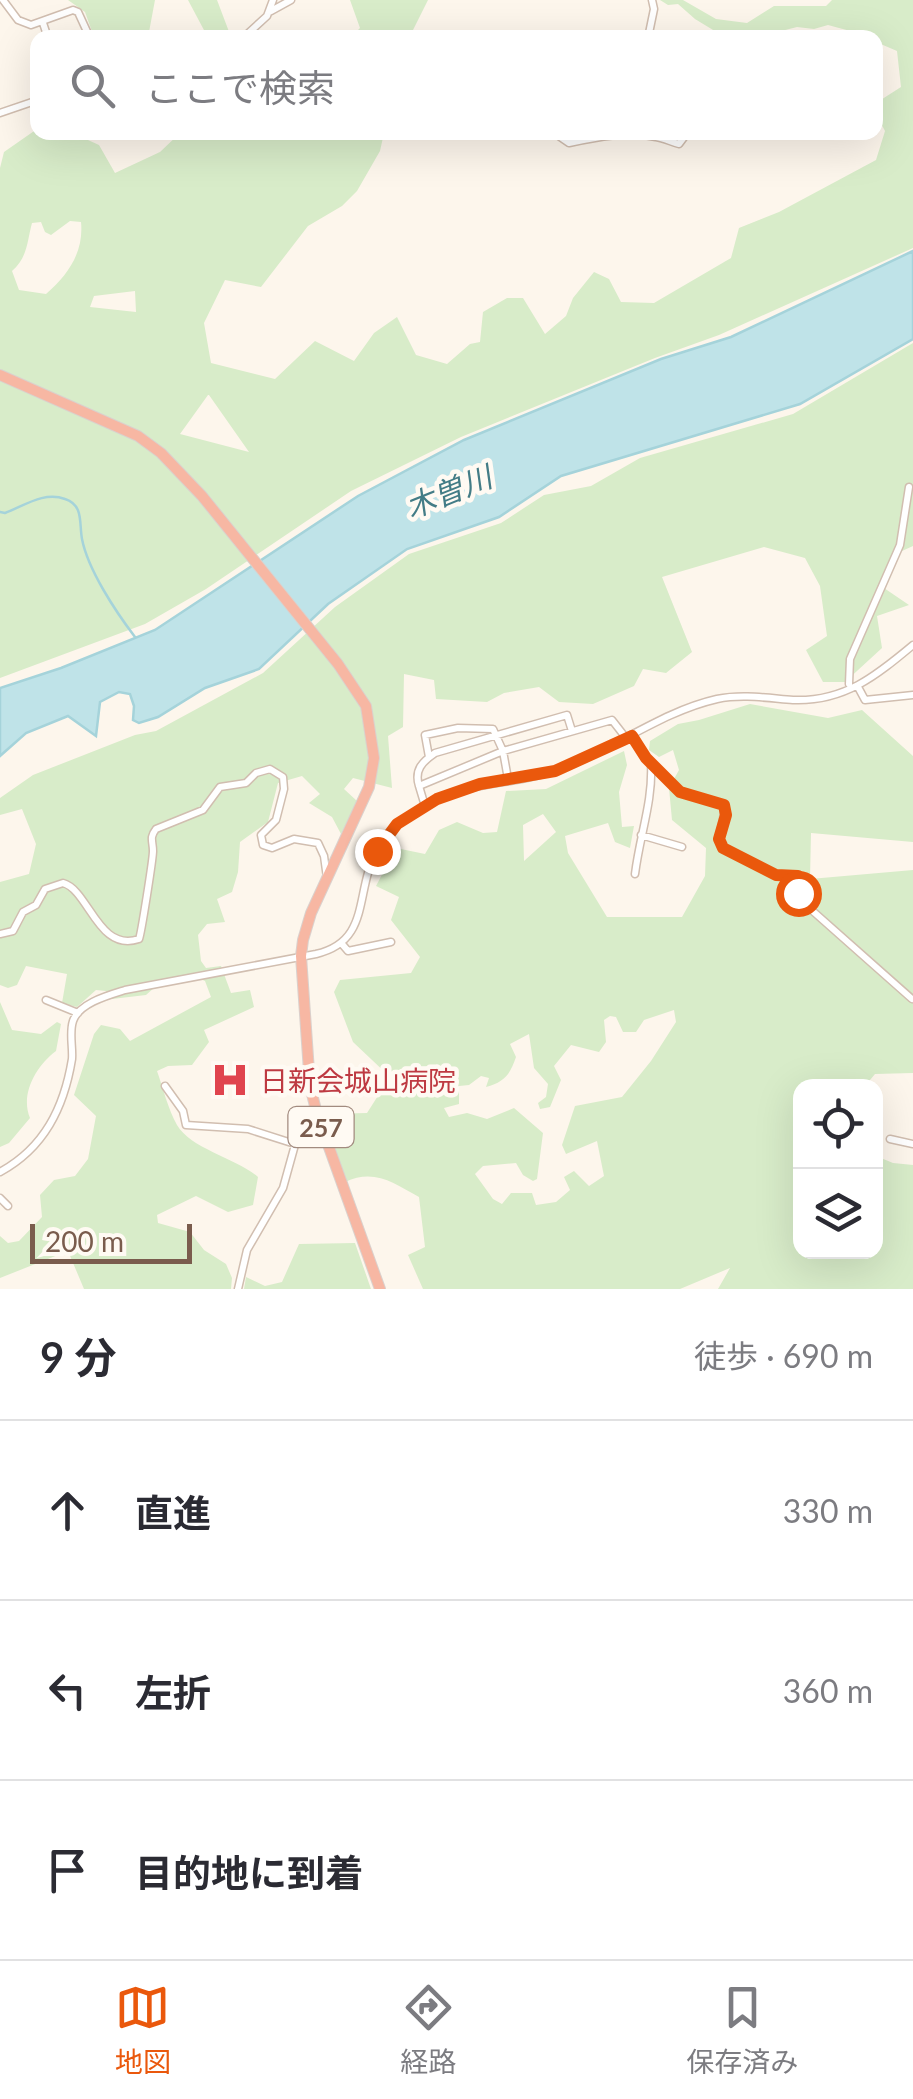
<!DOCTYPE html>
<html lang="ja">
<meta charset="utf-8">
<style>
body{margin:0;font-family:Lato,"Noto Sans JP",sans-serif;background:#f2f2f3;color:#2b2b33}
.controls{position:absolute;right:30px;bottom:30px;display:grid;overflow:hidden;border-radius:20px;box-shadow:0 10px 40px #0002}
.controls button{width:90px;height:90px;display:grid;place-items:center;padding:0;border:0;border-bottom:2px solid #e1e1e2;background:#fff;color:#2b2b33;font:50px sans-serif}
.scale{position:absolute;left:30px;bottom:25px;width:162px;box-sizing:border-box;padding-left:10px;border:5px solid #7a5c4d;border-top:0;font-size:28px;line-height:35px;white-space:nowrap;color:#7a5c4d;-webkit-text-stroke:8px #fffaf3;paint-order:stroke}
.stop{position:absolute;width:30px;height:30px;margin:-22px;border:8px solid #ea580c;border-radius:50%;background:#fff}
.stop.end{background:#ea580c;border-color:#fff;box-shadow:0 2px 10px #0008}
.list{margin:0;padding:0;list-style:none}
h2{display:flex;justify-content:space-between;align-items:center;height:130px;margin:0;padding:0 40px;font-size:42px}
h2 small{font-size:32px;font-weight:400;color:#7c7c81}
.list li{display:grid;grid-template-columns:65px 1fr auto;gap:30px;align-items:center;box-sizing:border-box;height:180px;padding:0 40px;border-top:2px solid #e1e1e2}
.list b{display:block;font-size:38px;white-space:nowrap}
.list em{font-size:32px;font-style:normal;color:#7c7c81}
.icon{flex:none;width:55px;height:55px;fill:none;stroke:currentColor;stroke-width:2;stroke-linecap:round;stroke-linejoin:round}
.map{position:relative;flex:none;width:913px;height:1289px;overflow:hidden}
.search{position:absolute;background:#fff;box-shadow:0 10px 40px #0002;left:30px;right:30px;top:30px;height:110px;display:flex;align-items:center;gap:25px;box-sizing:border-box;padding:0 35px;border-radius:20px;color:#7c7c81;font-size:38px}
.sheet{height:670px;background:#fff}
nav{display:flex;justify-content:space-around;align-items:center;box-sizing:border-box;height:140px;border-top:2px solid #e1e1e2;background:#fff;font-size:28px;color:#7c7c81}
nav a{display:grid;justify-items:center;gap:5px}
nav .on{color:#ea580c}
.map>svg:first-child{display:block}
.green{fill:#d8ecc9;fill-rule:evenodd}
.water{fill:#bfe3e8;stroke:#a5d3da;stroke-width:2.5}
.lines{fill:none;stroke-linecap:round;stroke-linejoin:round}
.stream{stroke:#a5d3da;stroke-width:2.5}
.minor-casing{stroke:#d1beb0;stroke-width:9}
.highway-casing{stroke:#dad1cd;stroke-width:12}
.minor{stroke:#fff;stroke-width:6}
.highway{stroke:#f7b7a3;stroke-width:10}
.route{stroke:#ea580c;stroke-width:12}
.labels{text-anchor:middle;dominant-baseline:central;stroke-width:9;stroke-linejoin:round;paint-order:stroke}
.shield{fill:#fffaf3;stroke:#a28b7f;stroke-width:2.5}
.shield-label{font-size:25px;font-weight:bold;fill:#7a5c4d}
.health-label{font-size:28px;fill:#be3a42;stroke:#fffaf3;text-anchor:start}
.water-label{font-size:30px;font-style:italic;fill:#437c86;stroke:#fffaf3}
</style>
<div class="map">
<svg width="913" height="1289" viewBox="0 0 913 1289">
<rect width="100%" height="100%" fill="#fdf6ec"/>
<path class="green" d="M 68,0 L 155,0 L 149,32 L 160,37 L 94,37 L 85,12 Z
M 188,0 L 217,0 L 231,37 L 204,37 L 205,32 Z
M 350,0 L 428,0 L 411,34 L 412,38 L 351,37 L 360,28 Z
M 660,0 L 683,0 L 716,19 L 747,23 L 774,6 L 826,6 L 832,0 L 913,0 L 913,248 L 719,335 L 655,358 L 461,437 L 351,491 L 206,589 L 145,624 L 0,678 L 0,168 L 4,152 L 37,129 L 38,132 L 82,133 L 88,140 L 99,145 L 115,173 L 160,152 L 180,133 L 384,133 L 380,151 L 357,191 L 342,206 L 308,226 L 261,287 L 225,280 L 204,323 L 211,363 L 275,379 L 315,341 L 354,361 L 374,333 L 397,317 L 416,355 L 447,364 L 470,344 L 480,342 L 483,312 L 507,298 L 523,298 L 545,334 L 566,316 L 573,298 L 594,272 L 609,279 L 621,302 L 654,303 L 731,258 L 739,228 L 779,212 L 876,160 L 885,131 L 876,114 L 876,103 L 901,87 L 897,51 L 876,42 L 876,38 L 828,25 L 814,29 L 797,27 L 758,37 L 730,36 L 718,33 L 695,19 L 678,4 L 668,5 ZM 70,221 L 81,222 C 84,252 68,275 46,294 L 19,290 L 12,271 C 28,257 27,241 32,223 L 41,222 L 45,232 L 51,235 ZM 135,291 L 136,312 L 90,307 L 94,296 ZM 208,395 L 209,395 L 249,452 L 180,434 Z
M 913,343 L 913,546 L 891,556 L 881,586 L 909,605 L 877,616 L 882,648 L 845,682 L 823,682 L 806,650 L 827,636 L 820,586 L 805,558 L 764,547 L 662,577 L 692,652 L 666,673 L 643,669 L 634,686 L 593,704 L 559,702 L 539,687 L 504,693 L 487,702 L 436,699 L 434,680 L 404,674 L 403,727 L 388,736 L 392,788 L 353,778 L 344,789 L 357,801 L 341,834 L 332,817 L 309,803 L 320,794 L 302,776 L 278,783 L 268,822 L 240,842 L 238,872 L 232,892 L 217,899 L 225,922 L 207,924 L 198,935 L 201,961 L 206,968 L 221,966 L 231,993 L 250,990 L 254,1007 L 204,1030 L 209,1042 L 192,1065 L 168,1066 L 157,1071 C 163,1088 168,1109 177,1125 C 191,1149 236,1158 258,1177 L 253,1205 L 228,1212 L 196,1196 L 157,1215 L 158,1223 L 190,1232 L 204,1250 L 226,1264 L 232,1278 L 231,1289 L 84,1289 L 68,1251 L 0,1278 L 0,1236 L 8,1243 L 19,1241 L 42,1217 L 40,1195 L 54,1180 L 75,1176 L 88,1159 L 96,1116 L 74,1095 L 94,1034 L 101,1025 L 120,1029 L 130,1041 L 211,997 L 205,981 L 189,974 L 164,979 L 146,995 L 112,999 L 106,991 L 96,990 L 77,1007 L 62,1003 L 67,974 L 26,966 L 17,985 L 8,988 L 0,985 L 0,882 L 29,874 L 36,844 L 22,809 L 0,815 L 0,798 L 33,775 L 135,735 L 156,731 L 263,673 L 335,607 L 409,554 L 501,523 L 544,495 L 591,486 L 640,458 L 793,414 Z
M 750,704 L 828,718 L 862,710 L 913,756 L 913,842 L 811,833 L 810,879 L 913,870 L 913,1073 L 875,1074 L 865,1086 L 800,1086 L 800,1252 L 876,1252 L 876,1156 L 893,1163 L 913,1165 L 913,1289 L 718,1289 L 730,1268 L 680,1289 L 423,1289 L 408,1255 L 425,1247 L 419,1197 C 394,1183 374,1168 345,1182 L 325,1114 L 367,1113 L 390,1077 L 353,1042 L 334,992 L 340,980 L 411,973 L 420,957 L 391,920 L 399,897 L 376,886 L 396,848 L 425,854 L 439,830 L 457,822 L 483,833 L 497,832 L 506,791 L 546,789 L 624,751 L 627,765 L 619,792 L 622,827 L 634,826 L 630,848 L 615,842 L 608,823 L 565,836 L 568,853 L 607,917 L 682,917 L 705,876 L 706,848 L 672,820 L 669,788 L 679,770 L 673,750 L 659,757 L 649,750 L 650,741 L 678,724 L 699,720 ZM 543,814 L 556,832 L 524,861 L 523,825 ZM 674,1010 L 676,1022 L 651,1061 L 622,1097 L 575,1106 L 562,1145 L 566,1154 L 597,1141 L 604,1176 L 589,1186 L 574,1171 L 564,1177 L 570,1190 L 556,1202 L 536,1205 L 532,1193 L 511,1193 L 502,1204 L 493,1199 L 475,1174 L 483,1166 L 516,1163 L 523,1175 L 533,1181 L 537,1179 L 543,1133 L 514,1108 L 487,1119 L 467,1113 L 449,1117 L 444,1108 L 459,1104 L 459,1086 L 469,1085 L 481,1076 L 489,1078 L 486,1087 C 504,1082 510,1075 516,1057 L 510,1044 L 529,1034 L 534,1068 L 548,1084 L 546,1097 L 538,1103 L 540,1109 L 550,1107 L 561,1080 L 554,1066 L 571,1045 L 599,1052 L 606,1042 L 604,1020 L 610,1016 L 616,1017 L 623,1032 L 636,1032 L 644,1020 Z
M 0,1002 L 12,1030 L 41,1034 L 57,1022 L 61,1024 L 56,1051 C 36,1066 20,1094 30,1118 L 9,1143 L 0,1147 Z
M 355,1243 L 371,1289 L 244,1289 L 246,1277 L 265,1286 L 282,1282 L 299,1244 Z"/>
<path class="water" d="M 913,251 L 913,339 L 800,404 L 561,476 L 499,517 L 407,549 L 328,604 L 259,669 L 205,688 L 158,717 L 139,723 L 133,720 L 134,706 L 130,694 L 119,692 L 100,702 L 96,736 L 68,716 L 26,733 L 0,756 L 0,688 L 61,668 L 155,630 L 358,496 L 464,440 L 661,359 L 731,337 Z"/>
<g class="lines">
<path class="stream" d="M 0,512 L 5,513 C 24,506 44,491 65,499 C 84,505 79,524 82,539 C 88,570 116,612 135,637"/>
<g class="minor-casing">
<path id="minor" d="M 3,0 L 18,20 L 31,25 L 73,10 L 78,12 L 90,38
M 271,11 L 291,0
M 43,23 L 48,38
M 243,38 L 267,16 L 273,0
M 648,38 L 654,9 L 652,0
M 0,113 L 38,100
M 553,132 L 569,143 C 597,137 627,131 656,137 C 664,138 671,142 679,144 L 688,132
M 849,684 L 850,659 L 900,545 L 909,487
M 858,687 L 865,700 L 913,695
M 632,735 L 646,758 L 680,792 L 724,805 C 726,819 715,836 723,848 L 776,875 L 797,876 L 798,898 L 912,999
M 429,757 L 425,735 L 458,728 L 493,729 L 503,751 L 508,779
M 419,786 C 414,770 422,762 435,753 L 567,715 L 572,731
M 425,806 L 419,786 L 503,751 L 612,720 L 626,738
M 641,835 L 682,847
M 635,874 C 640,834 653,802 651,763
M 0,934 L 13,931 L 23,912 L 36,905 L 45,889 L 63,883 C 89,890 98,953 139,939 C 141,935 153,859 153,851 C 153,841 149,838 156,829 L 203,810 L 220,787 L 246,783 L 256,773 L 270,769 L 283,777 L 284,789 L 276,820 L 261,835 L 263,845 L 272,848 L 294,839 L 318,843 L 324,856 L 327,878
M 342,944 L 348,951 L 391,942
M 46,1000 L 78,1013
M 165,1086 L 183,1111 L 186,1125 L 248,1129 L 295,1144
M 890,1139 L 913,1144
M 0,1172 C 44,1148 64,1108 72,1059 C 73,1047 69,1033 73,1021 C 79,1003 109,995 125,990 L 316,954 C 372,941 354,891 377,851 C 390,828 410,813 433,802 C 476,780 515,785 557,770 C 612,751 660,712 717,699 C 742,694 767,698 793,700 C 844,702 876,676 913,645
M 0,1198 L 8,1206
M 238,1289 L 247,1250 L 283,1188 L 298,1134 L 317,1114"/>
</g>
<g class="highway-casing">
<path id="highway" d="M 0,375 L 138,436 L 161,453 L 202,496 L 338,664 L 366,706 L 374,758 L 369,787 L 311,913 L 303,940 L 301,956 L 310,1086 L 317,1114 L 380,1289"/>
</g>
<use href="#minor" class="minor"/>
<use href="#highway" class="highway"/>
</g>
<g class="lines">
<path class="route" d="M 377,851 L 397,824 L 437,799 L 480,784 L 555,771 L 632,736 L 646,758 L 680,792 L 724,805 L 726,815 L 719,839 L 723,848 L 776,875 L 798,876 L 798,893"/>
</g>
<defs>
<g id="hospital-bare" transform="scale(3)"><path d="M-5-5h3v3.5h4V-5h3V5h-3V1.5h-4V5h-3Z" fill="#e0444e" stroke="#fffaf3" stroke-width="2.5" paint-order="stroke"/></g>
</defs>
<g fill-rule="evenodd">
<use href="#hospital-bare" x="230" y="1080"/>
</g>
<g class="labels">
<rect class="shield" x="288.5" y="1107" width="65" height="40" rx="8"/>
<g class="shield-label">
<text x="321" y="1127">257</text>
</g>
<g class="health-label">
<text x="260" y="1080">日新会城山病院</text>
</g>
<g class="water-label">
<text transform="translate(448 491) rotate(-22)">木曽川</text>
</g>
</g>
</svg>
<div class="controls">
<button><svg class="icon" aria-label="locate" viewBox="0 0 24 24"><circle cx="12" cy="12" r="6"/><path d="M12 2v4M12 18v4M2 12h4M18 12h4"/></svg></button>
<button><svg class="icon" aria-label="layers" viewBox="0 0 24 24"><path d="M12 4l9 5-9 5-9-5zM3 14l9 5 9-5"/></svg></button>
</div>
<div class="scale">200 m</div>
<div class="stop" style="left:798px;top:893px"></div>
<div class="stop end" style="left:377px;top:851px"></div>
<div class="search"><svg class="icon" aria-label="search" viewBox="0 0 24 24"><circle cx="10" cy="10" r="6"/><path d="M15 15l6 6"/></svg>ここで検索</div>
</div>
<section class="sheet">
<h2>9 分<small>徒歩 · 690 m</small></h2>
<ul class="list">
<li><svg class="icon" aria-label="ahead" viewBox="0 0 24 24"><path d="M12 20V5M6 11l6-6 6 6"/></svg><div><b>直進</b></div><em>330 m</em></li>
<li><svg class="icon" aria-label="left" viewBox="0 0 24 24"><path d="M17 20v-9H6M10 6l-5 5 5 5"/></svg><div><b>左折</b></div><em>360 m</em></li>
<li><svg class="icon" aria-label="arrive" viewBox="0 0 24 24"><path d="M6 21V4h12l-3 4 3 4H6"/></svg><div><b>目的地に到着</b></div></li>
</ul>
</section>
<nav>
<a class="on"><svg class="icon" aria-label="map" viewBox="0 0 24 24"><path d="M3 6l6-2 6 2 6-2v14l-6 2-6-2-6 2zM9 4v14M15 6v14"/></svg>地図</a>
<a><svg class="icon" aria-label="directions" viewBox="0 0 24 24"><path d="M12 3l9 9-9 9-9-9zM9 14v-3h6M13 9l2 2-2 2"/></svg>経路</a>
<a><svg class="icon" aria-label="saved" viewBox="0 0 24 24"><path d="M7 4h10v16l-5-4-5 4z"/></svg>保存済み</a>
</nav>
